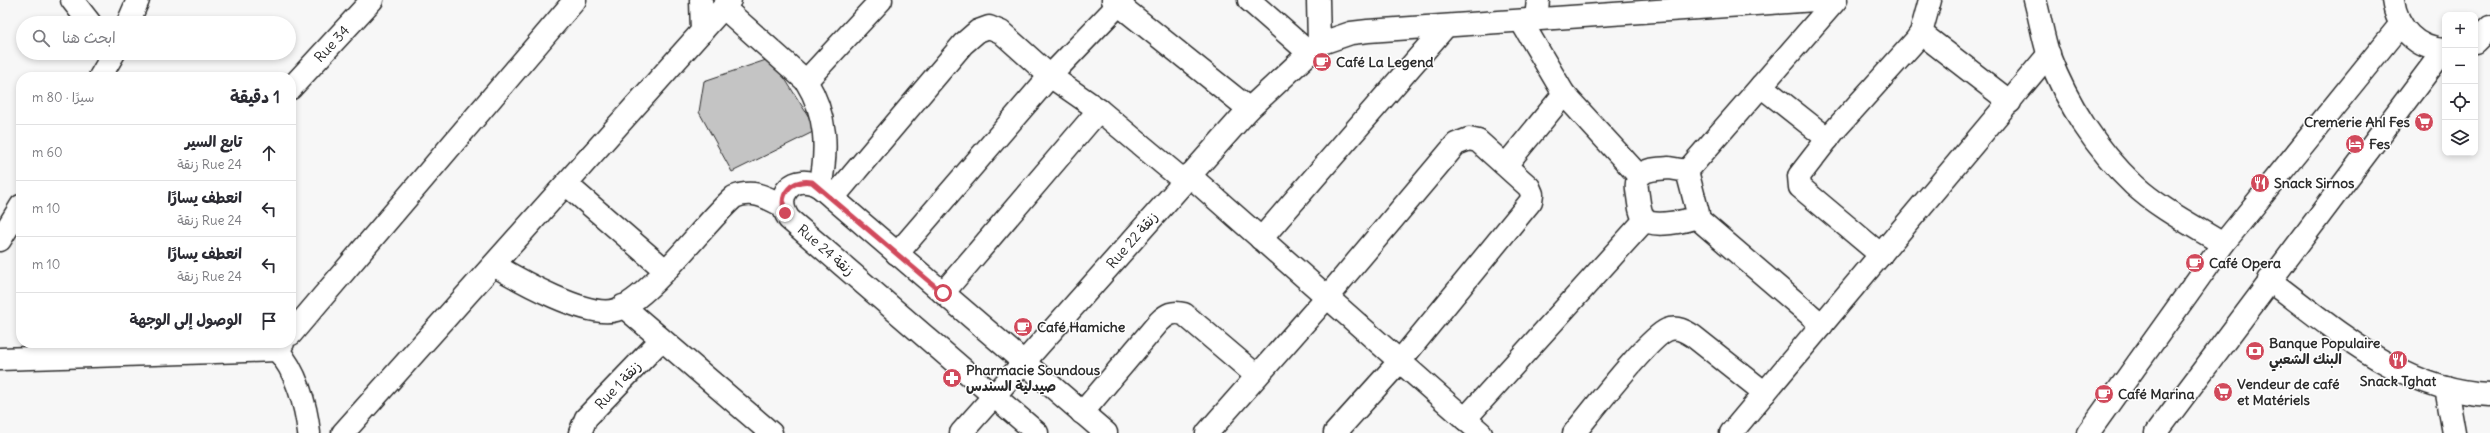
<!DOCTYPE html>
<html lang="ar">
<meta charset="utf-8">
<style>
body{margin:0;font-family:Delius,"Playpen Sans Arabic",sans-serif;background:#f7f7f7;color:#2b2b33;direction:rtl}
.controls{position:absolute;right:12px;top:12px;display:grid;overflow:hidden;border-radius:8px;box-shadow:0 2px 6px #0003}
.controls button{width:36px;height:36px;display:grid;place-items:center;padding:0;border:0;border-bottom:1px solid #e1e1e2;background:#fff;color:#2b2b33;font:20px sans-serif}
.stop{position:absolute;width:12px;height:12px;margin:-9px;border:3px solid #d1495b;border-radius:50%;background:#fff}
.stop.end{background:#d1495b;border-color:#fff;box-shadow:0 1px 4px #0008}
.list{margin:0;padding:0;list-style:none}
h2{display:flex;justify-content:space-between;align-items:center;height:52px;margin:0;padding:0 16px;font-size:17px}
h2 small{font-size:13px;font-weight:400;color:#7c7c81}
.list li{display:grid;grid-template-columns:26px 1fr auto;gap:12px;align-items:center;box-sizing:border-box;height:56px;padding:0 16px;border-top:1px solid #e1e1e2}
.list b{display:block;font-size:15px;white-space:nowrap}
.list p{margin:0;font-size:13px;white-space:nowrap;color:#7c7c81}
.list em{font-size:13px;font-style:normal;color:#7c7c81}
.icon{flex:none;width:22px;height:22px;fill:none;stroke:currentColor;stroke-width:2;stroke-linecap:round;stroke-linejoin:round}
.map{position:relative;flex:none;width:2490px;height:433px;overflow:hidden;direction:ltr}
.search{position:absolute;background:#fff;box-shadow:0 2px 6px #0003;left:16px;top:16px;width:280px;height:44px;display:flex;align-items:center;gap:10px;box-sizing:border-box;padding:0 14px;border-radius:22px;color:#7c7c81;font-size:15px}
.panel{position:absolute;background:#fff;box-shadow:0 2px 6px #0003;left:16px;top:72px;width:280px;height:276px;border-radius:16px;direction:rtl}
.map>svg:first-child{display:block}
.building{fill:#c4c4c4;stroke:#2b2b2b}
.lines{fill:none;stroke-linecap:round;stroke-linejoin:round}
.minor-casing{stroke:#2b2b2b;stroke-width:25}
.minor{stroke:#fff;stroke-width:22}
.route{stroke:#d1495b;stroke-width:5}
.labels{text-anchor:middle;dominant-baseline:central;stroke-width:3;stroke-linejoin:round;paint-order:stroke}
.street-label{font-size:14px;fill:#2b2b2b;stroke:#fff}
.poi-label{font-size:14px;font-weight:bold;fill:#2b2b2b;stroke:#fff;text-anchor:start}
</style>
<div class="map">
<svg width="2490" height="433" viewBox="0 0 2490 433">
<rect width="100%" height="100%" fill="#f7f7f7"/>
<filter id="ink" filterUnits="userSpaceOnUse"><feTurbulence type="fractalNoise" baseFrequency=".025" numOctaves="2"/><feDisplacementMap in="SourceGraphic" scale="8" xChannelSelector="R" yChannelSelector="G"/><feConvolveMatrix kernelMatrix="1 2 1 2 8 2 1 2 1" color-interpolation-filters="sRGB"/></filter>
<g filter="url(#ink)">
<path class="building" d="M 772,58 L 817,130 L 732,172 L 699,112 L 704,81 Z"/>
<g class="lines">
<g class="minor-casing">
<g id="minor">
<path d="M 72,0 L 90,23"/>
<path d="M 701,0 L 702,32"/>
<path d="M 1113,0 L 1249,109"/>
<path d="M 1249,0 L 1308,52"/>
<path d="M 1318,0 L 1319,44"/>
<path d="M 2035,0 C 2040,18 2043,38 2049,56 C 2067,104 2097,150 2134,185 C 2160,209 2194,226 2223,244"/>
<path d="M 2393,0 C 2397,28 2416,49 2445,50"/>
<path d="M 724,8 L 806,81 C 827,115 828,149 820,187"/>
<path d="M 1536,19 L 1538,0"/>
<path d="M 1521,21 L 1564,94 L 1639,176"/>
<path d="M 128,23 L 138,0"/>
<path d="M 1921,33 L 2010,102"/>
<path d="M 2475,42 L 2490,27"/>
<path d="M 100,77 L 114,53"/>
<path d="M 806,81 L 881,0"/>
<path d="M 1761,86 L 1828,139"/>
<path id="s1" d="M 291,88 L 372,0"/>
<path d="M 1506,165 L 1564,94"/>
<path d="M 1669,168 L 1687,171 L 1698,213 L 1696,217 C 1687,221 1653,228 1645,220 C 1640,214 1639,204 1638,196 C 1637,190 1635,181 1640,176 C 1646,168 1660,169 1669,168 Z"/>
<path d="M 1687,171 L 1836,0"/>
<path d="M 1189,175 L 1481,433"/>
<path d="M 566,184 L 665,270"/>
<path d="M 833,198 L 963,44 L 978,31 L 989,27 L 1001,32 L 1050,76 L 1099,110 L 1184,181"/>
<path d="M 1696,217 L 1822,325"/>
<path d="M 1261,239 L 1445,27"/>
<path d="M 0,240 L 21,206"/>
<path d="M 897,254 L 1050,76 L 1123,0"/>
<path d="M 1881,255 L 1800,187 L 1799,176 L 1833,132 L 1916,40 L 1921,33 L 1930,0"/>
<path d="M 494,265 C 519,280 588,319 616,310 C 651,298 703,224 734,197 C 753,189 766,197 783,206"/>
<path d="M 2269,280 C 2335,329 2403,392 2490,395"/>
<path d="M 943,293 L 1099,110"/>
<path d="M 623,306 L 771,433"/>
<path d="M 291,334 L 575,0"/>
<path d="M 277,350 C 296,370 306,405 309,433"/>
<path d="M 0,359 L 277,350 L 283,343"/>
<path d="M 2446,388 L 2454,433"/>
<path d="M 1082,413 L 1159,322 C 1167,314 1173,311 1184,314 L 1257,376"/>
<path d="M 1465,419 L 1645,220"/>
<path d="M 343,433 L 730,0"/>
<path d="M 580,433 L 586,418 L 661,340"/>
<path d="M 961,433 L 1249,109 L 1319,44 L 1351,33 L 1368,31 L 1815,0"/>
<path d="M 1037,433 L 789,219 C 772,195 795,171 820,187 L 1106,433"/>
<path d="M 1207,433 L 1327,297 L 1456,144 L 1469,139 L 1478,141 L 1529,187 L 1532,194 L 1531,201 L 1400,361 L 1335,433"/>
<path d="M 1574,433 C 1591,413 1648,338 1667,330 C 1677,326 1685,331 1693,336 L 1765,393"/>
<path d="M 1731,433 L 2049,54"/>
<path d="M 2088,433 L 2223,244 L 2400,25"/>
<path d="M 2156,433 L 2444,50"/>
</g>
</g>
<use href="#minor" class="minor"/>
</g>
</g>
<g class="lines" filter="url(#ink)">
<path class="route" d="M 785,213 C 778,193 792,179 812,182 L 943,293"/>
</g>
<defs>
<g id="cafe-disc" transform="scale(1)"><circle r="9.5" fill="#d1495b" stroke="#fff"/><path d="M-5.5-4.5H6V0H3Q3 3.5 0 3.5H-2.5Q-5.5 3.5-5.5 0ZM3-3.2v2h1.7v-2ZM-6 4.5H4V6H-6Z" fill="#fff"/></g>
<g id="supermarket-disc" transform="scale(1)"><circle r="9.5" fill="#d1495b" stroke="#fff"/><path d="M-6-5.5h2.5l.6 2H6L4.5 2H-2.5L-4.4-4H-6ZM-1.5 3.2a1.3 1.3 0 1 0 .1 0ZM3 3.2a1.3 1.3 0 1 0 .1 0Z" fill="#fff"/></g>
<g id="hotel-disc" transform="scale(1)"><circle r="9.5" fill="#d1495b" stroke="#fff"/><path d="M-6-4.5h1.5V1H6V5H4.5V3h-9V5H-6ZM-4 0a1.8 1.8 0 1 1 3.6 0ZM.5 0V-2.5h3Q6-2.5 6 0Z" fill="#fff"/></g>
<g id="restaurant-disc" transform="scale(1)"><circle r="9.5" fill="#d1495b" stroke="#fff"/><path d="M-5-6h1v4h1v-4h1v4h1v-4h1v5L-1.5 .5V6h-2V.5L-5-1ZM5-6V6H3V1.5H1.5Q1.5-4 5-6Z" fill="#fff"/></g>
<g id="bank-disc" transform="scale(1)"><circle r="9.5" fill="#d1495b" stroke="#fff"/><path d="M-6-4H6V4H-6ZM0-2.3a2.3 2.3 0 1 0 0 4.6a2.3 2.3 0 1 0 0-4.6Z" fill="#fff"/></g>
<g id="pharmacy-disc" transform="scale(1)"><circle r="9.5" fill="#d1495b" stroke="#fff"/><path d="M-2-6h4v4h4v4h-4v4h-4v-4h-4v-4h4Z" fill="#fff"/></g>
</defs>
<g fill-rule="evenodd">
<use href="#cafe-disc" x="1322" y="62"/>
<use href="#supermarket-disc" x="2424" y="122"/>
<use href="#hotel-disc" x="2355" y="144"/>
<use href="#restaurant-disc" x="2260" y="183"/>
<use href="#cafe-disc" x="2195" y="263"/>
<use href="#cafe-disc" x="1023" y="327"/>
<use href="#bank-disc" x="2255" y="351"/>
<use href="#restaurant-disc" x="2398" y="360"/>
<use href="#pharmacy-disc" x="952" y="378"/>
<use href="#supermarket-disc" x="2223" y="392"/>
<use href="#cafe-disc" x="2104" y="394"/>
</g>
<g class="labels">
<g class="street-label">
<text stroke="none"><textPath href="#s1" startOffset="60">Rue 34</textPath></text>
<text transform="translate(1132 240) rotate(-49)">Rue 22 زنقة</text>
<text transform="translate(826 250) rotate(41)">Rue 24 زنقة</text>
<text transform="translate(618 385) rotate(-47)">Rue 1 زنقة</text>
</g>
<g class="poi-label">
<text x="1336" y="62">Café La Legend</text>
<text x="2410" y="122" text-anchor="end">Cremerie Ahl Fes</text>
<text x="2369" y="144">Fes</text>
<text x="2274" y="183">Snack Sirnos</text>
<text x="2209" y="263">Café Opera</text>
<text x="1037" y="327">Café Hamiche</text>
<text x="2269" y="343">Banque Populaire<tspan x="2269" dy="16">البنك الشعبي</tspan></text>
<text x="966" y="370">Pharmacie Soundous<tspan x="966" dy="16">صيدلية السندس</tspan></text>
<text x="2398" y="381" text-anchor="middle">Snack Tghat</text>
<text x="2237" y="384">Vendeur de café<tspan x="2237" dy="16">et Matériels</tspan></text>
<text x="2118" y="394">Café Marina</text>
</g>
</g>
</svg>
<div class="controls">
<button>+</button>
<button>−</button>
<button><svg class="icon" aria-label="locate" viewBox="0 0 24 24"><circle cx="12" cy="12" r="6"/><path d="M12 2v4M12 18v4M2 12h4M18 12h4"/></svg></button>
<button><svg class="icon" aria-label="layers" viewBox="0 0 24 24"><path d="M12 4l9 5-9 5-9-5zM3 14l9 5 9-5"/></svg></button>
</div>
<div class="stop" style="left:943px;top:293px"></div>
<div class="stop end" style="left:785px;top:213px"></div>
<div class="search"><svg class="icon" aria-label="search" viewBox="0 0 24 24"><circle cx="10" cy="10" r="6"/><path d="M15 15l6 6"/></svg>ابحث هنا</div>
<section class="panel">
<h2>1 دقيقة<small>سيرًا · 80 m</small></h2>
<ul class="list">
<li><svg class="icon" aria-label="ahead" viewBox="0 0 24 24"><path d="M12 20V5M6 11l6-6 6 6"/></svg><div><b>تابع السير</b><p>Rue 24 زنقة</p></div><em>60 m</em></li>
<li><svg class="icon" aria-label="left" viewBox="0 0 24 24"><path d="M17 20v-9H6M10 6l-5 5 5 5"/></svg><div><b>انعطف يسارًا</b><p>Rue 24 زنقة</p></div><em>10 m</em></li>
<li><svg class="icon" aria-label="left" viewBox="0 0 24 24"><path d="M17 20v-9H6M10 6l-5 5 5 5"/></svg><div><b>انعطف يسارًا</b><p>Rue 24 زنقة</p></div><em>10 m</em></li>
<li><svg class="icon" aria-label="arrive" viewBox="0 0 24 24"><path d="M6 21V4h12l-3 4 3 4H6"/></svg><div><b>الوصول إلى الوجهة</b></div></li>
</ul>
</section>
</div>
